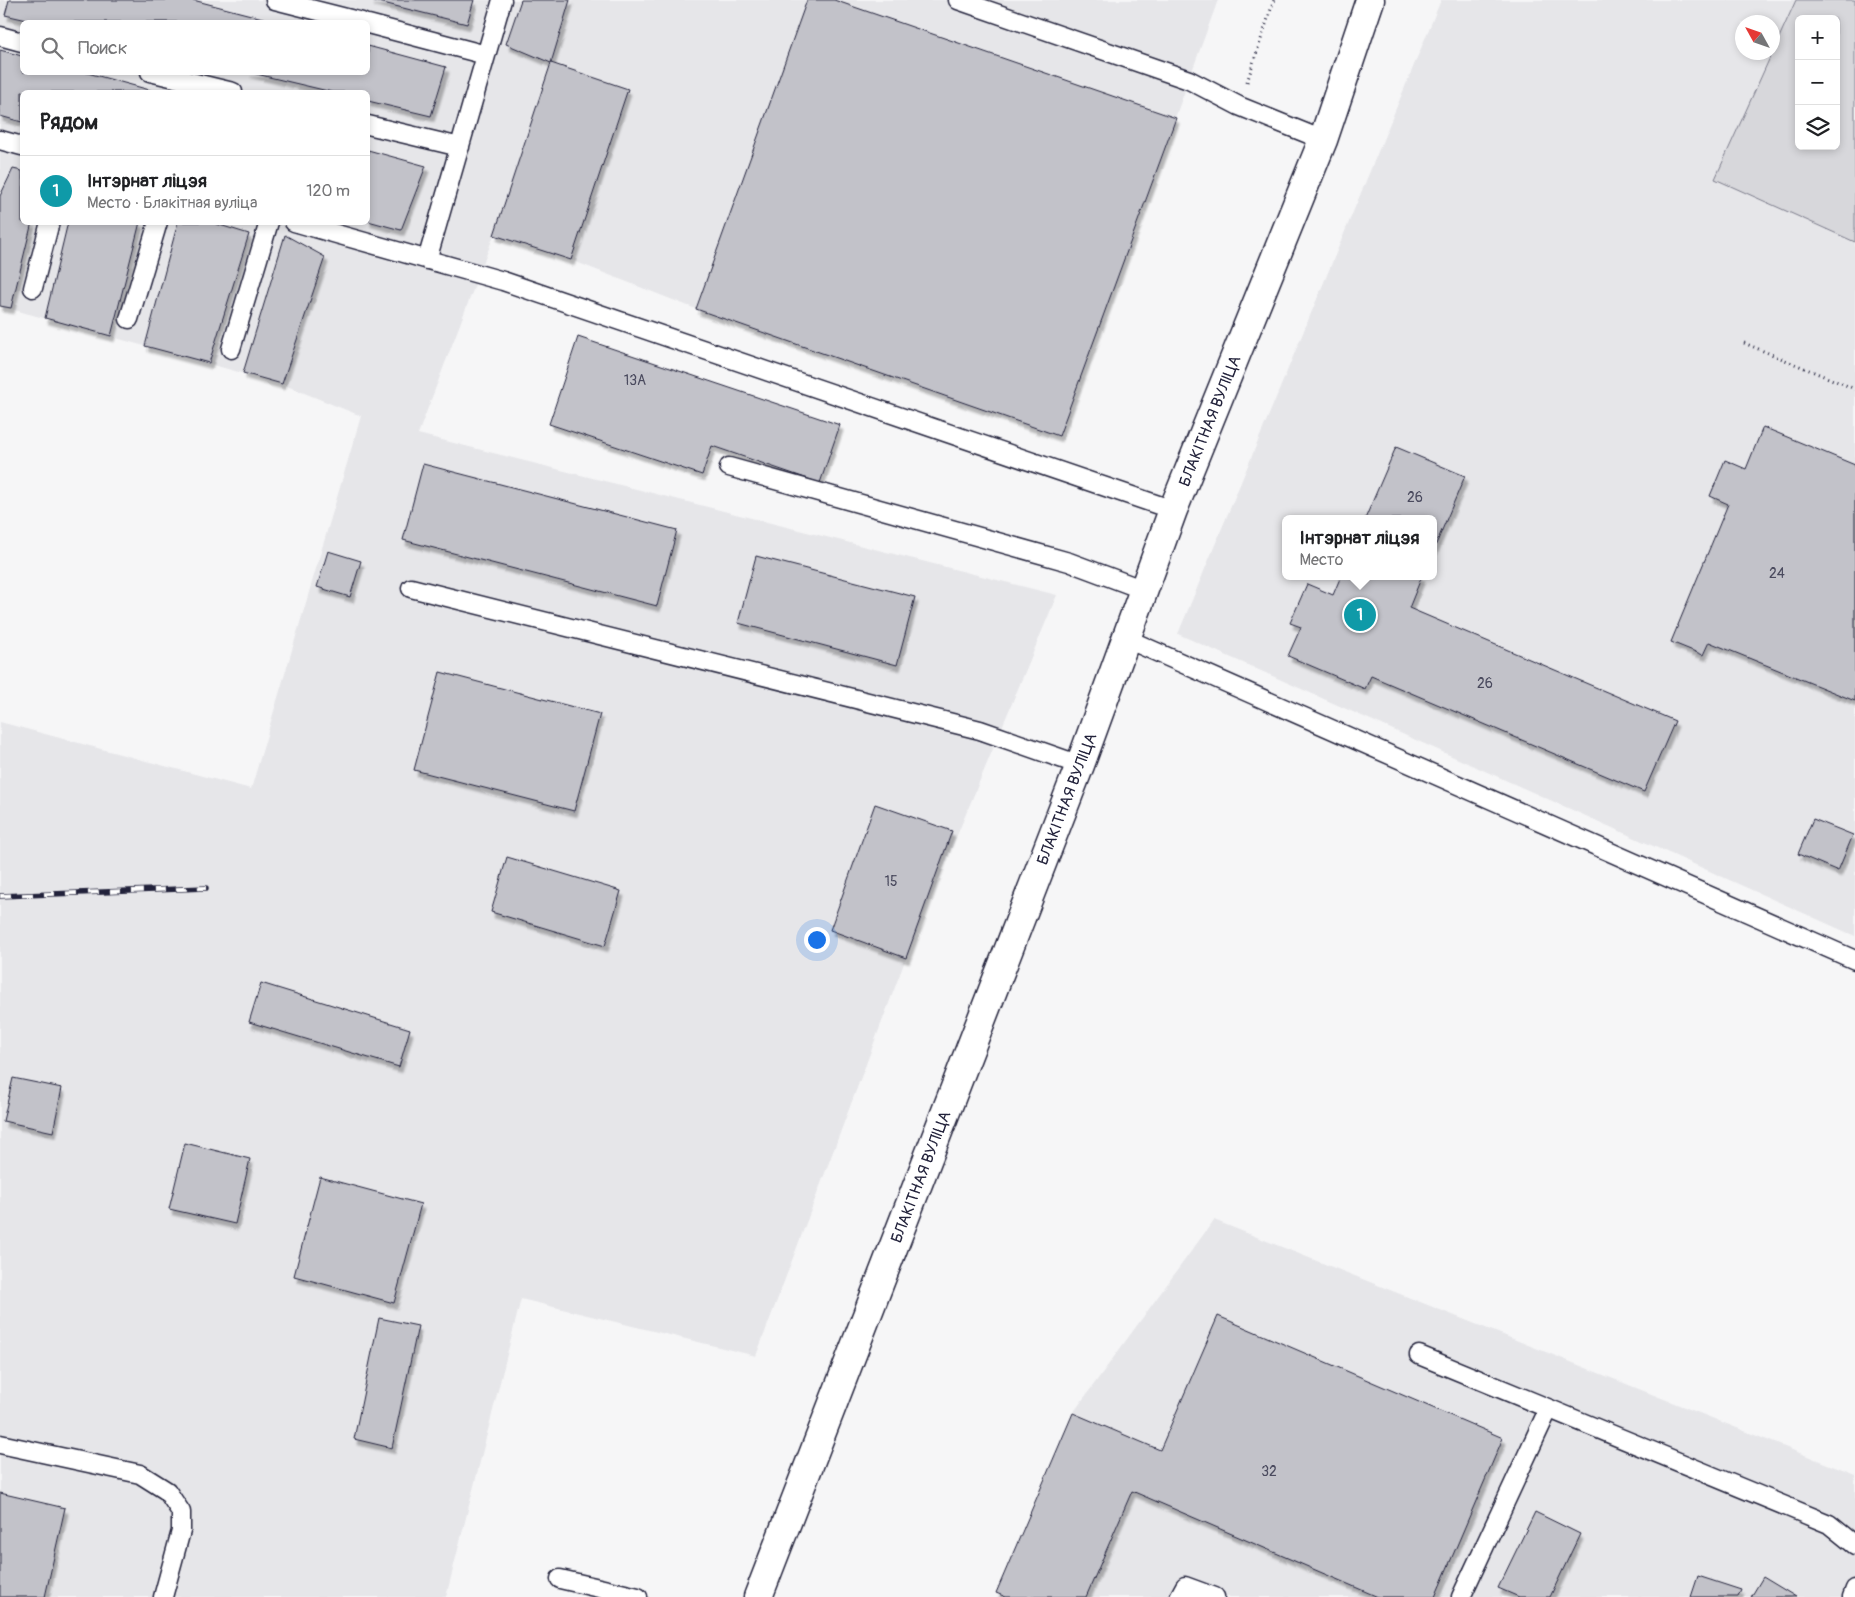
<!DOCTYPE html>
<html lang="ru">
<meta charset="utf-8">
<style>
body{margin:0;font-family:Pangolin,sans-serif;background:#f6f6f6;color:#202124}
.controls{position:absolute;right:15px;top:15px;display:grid;overflow:hidden;border-radius:8px;box-shadow:0 2px 8px #0003}
.controls button{width:45px;height:45px;display:grid;place-items:center;padding:0;border:0;border-bottom:1px solid #e0e0e0;background:#fff;color:#202124;font:25px sans-serif}
.compass{position:absolute;left:1735px;top:15px;width:45px;height:45px;border-radius:50%;background:#fff;box-shadow:0 2px 8px #0003;rotate:310deg}
.you{position:absolute;left:816px;top:939px;width:18px;height:18px;margin:-12px;border:4px solid #fff;border-radius:50%;background:#1a73e8;box-shadow:0 0 0 8px #1a73e833}
.badge{display:grid;place-items:center;width:32px;height:32px;border-radius:50%;background:#22223b;color:#fff;font-size:16px;font-weight:700}
.pin{position:absolute;translate:-50% -50%;border:2px solid #fff;box-shadow:0 1px 5px #0006}
.popup{position:absolute;left:1282px;top:515px;width:155px;height:65px;box-sizing:border-box;display:grid;place-content:center;border-radius:8px;background:#fff;filter:drop-shadow(0 1px 4px #0005);font-size:16px;white-space:nowrap;color:#757577}
.popup b{font-size:19px;color:#202124}
.popup::after{content:'';position:absolute;left:50%;top:100%;margin-left:-10px;border:10px solid transparent;border-top-color:#fff}
.list{margin:0;padding:0;list-style:none}
h2{display:flex;justify-content:space-between;align-items:center;height:65px;margin:0;padding:0 20px;font-size:21px}
h2 small{font-size:16px;font-weight:400;color:#757577}
.list li{display:grid;grid-template-columns:32px 1fr auto;gap:15px;align-items:center;box-sizing:border-box;height:70px;padding:0 20px;border-top:1px solid #e0e0e0}
.list b{display:block;font-size:19px;white-space:nowrap}
.list p{margin:0;font-size:16px;white-space:nowrap;color:#757577}
.list em{font-size:16px;font-style:normal;color:#757577}
.icon{flex:none;width:28px;height:28px;fill:none;stroke:currentColor;stroke-width:2;stroke-linecap:round;stroke-linejoin:round}
.map{position:relative;flex:none;width:1855px;height:1597px;overflow:hidden}
.search{position:absolute;background:#fff;box-shadow:0 2px 8px #0003;left:20px;top:20px;width:350px;height:55px;display:flex;align-items:center;gap:12px;box-sizing:border-box;padding:0 18px;border-radius:8px;color:#757577;font-size:19px}
.panel{position:absolute;background:#fff;box-shadow:0 2px 8px #0003;left:20px;top:90px;width:350px;height:135px;border-radius:8px}
.map>svg:first-child{display:block}
.built{fill:#e6e6e9;fill-rule:evenodd}
.green{fill:#d7d7db;stroke:#7c7c8b;fill-rule:evenodd}
.building{fill:#c2c2c9;stroke:#22223b;filter:url(#shadow)}
.lines{fill:none;stroke-linecap:round;stroke-linejoin:round}
.service-casing{stroke:#22223b;stroke-width:21}
.tertiary-casing{stroke:#22223b;stroke-width:31}
.path{stroke:#22223b;stroke-width:3;stroke-dasharray:1 4;stroke-linecap:butt}
.service{stroke:#fff;stroke-width:18}
.tertiary{stroke:#fff;stroke-width:28}
.rail-casing{stroke:#22223b;stroke-width:5.5}
.rail{stroke:#fff;stroke-width:4;stroke-dasharray:11;stroke-linecap:butt}
.labels{text-anchor:middle;dominant-baseline:central;stroke-width:4;stroke-linejoin:round;paint-order:stroke}
.number-label{font-size:14px;fill:#4a4a5e}
.street-label{font-size:16px;fill:#22223b;stroke:#fff}
</style>
<div class="map">
<svg width="1855" height="1597" viewBox="0 0 1855 1597">
<defs>
<filter id="shadow"><feDropShadow dx="3" dy="5.5" stdDeviation="1" flood-color="#0004"/></filter>
</defs>
<rect width="100%" height="100%" fill="#f6f6f7"/>
<filter id="ink" filterUnits="userSpaceOnUse"><feTurbulence type="fractalNoise" baseFrequency=".02" numOctaves="2"/><feDisplacementMap in="SourceGraphic" scale="10" xChannelSelector="R" yChannelSelector="G"/><feConvolveMatrix kernelMatrix="1 2 1 2 8 2 1 2 1" color-interpolation-filters="sRGB"/></filter>
<g filter="url(#ink)">
<path class="built" d="M 0,0 L 1218,0 L 1059,436 L 696,309 L 571,260 L 494,235 L 418,434 L 1057,595 L 906,958 L 756,1356 L 521,1299 L 446,1597 L 0,1597 L 0,722 L 251,789 L 361,416 L 282,384 L 0,306 ZM 22,22 L 368,22 L 368,72 L 22,72 ZM 22,92 L 368,92 L 368,222 L 22,222 Z
M 1441,0 L 1855,0 L 1855,936 L 1178,634 ZM 1799,19 L 1836,19 L 1836,146 L 1799,146 ZM 1742,22 L 1772,22 L 1772,52 L 1742,52 ZM 1286,519 L 1434,519 L 1434,576 L 1286,576 Z
M 1214,1220 L 1855,1475 L 1855,1597 L 1006,1597 L 996,1593 L 1073,1413 Z"/>
<path class="green" d="M 1796,0 L 1855,0 L 1855,242 L 1715,179 ZM 1799,19 L 1836,19 L 1836,146 L 1799,146 Z"/>
<path class="building" d="M 9,0 L 193,0 L 278,22 L 36,22 L 5,15 Z
M 371,0 L 474,0 L 467,24 Z
M 521,0 L 570,0 L 551,63 L 506,44 Z
M 807,0 L 834,0 L 1176,118 L 1059,436 L 696,309 Z
M 368,46 L 446,67 L 431,116 L 368,101 L 368,92 L 332,92 L 248,72 L 368,72 Z
M 0,50 L 22,56 L 22,72 L 84,72 L 157,92 L 22,92 L 22,122 L 0,116 Z
M 551,63 L 628,89 L 571,260 L 494,235 Z
M 368,150 L 426,166 L 401,230 L 368,221 Z
M 13,169 L 22,171 L 22,222 L 32,222 L 11,308 L 0,306 L 0,196 Z
M 68,222 L 140,222 L 111,336 L 45,318 Z
M 178,222 L 210,222 L 249,234 L 209,363 L 145,346 Z
M 285,235 L 325,257 L 282,384 L 243,373 Z
M 578,337 L 840,425 L 820,483 L 712,446 L 702,475 L 549,424 Z
M 1763,427 L 1855,465 L 1855,701 L 1709,642 L 1703,655 L 1671,642 L 1728,504 L 1710,496 L 1725,460 L 1746,469 Z
M 1396,447 L 1465,476 L 1434,549 L 1434,519 L 1365,519 Z
M 423,464 L 677,530 L 657,606 L 403,540 Z
M 328,551 L 361,561 L 350,597 L 317,587 Z
M 756,556 L 915,597 L 897,665 L 738,623 Z
M 1341,576 L 1422,576 L 1409,608 L 1675,721 L 1644,792 L 1371,676 L 1365,689 L 1288,656 L 1301,627 L 1290,623 L 1307,584 L 1333,595 Z
M 440,672 L 600,714 L 574,811 L 414,770 Z
M 875,804 L 952,831 L 906,958 L 830,930 Z
M 1813,819 L 1853,835 L 1838,871 L 1798,854 Z
M 507,857 L 621,891 L 605,946 L 491,912 Z
M 261,983 L 410,1029 L 399,1067 L 249,1022 Z
M 13,1078 L 62,1088 L 53,1132 L 3,1121 Z
M 185,1143 L 250,1159 L 235,1224 L 169,1209 Z
M 320,1177 L 421,1204 L 394,1303 L 294,1276 Z
M 1218,1316 L 1503,1438 L 1435,1597 L 1378,1597 L 1132,1491 L 1086,1597 L 1006,1597 L 996,1593 L 1073,1413 L 1160,1450 Z
M 379,1318 L 418,1326 L 392,1448 L 354,1439 Z
M 0,1493 L 65,1508 L 45,1597 L 0,1597 Z
M 1535,1512 L 1580,1534 L 1550,1597 L 1519,1597 L 1498,1588 Z
M 1698,1576 L 1741,1590 L 1738,1597 L 1691,1597 Z
M 1763,1577 L 1796,1597 L 1751,1597 Z"/>
<g class="lines">
<g class="service-casing">
<path id="service" d="M 275,0 L 362,22
M 958,0 L 1189,80 L 1239,106 L 1323,140
M 368,24 L 486,55
M 0,36 L 22,42
M 150,72 L 233,92
M 368,125 L 460,147
M 0,140 L 22,146
M 294,222 L 503,281 L 1173,510
M 427,260 L 502,0
M 33,288 L 50,222
M 129,319 L 158,222
M 231,349 L 269,222
M 729,467 L 1069,562 L 1144,590
M 411,588 L 980,730 L 1080,765
M 1127,639 L 1855,960
M 1419,1355 L 1829,1524 L 1855,1545
M 0,1444 L 140,1474 L 167,1491 L 181,1512 L 181,1531 L 163,1597
M 560,1579 L 638,1597
M 1179,1597 L 1185,1586 L 1215,1597
M 1461,1597 L 1548,1410
M 1852,1597 L 1855,1589"/>
</g>
<g class="tertiary-casing">
<path id="tertiary" d="M 758,1597 L 1080,765 L 1173,510 L 1323,140 L 1370,0"/>
</g>
<path class="path" d="M 1247,82 L 1274,0
M 1744,343 L 1855,389"/>
<use href="#service" class="service"/>
<use href="#tertiary" class="tertiary"/>
<g class="rail-casing">
<path id="rail" d="M 0,896 L 206,888"/>
</g>
<use href="#rail" class="rail"/>
</g>
</g>
<g class="labels">
<g class="number-label">
<text x="635" y="380">13А</text>
<text x="1415" y="497">26</text>
<text x="1777" y="573">24</text>
<text x="1485" y="683">26</text>
<text x="891" y="881">15</text>
<text x="1269" y="1471">32</text>
</g>
<g class="street-label">
<text transform="translate(1210 421) rotate(-68)">БЛАКІТНАЯ ВУЛІЦА</text>
<text transform="translate(1067 799) rotate(-69)">БЛАКІТНАЯ ВУЛІЦА</text>
<text transform="translate(921 1177) rotate(-69)">БЛАКІТНАЯ ВУЛІЦА</text>
</g>
</g>
</svg>
<div class="controls">
<button>+</button>
<button>−</button>
<button><svg class="icon" aria-label="layers" viewBox="0 0 24 24"><path d="M12 4l9 5-9 5-9-5zM3 14l9 5 9-5"/></svg></button>
</div>
<svg class="compass" viewBox="-18 -18 36 36"><path d="M0-13l5 13h-10z" fill="#e53935"/><path d="M0 13l5-13h-10z" fill="#757577"/></svg>
<div class="you"></div>
<div class="pin badge" style="left:1360px;top:615px;background:#0f9aa8">1</div>
<div class="popup"><b>Інтэрнат ліцэя</b>Место</div>
<div class="search"><svg class="icon" aria-label="search" viewBox="0 0 24 24"><circle cx="10" cy="10" r="6"/><path d="M15 15l6 6"/></svg>Поиск</div>
<section class="panel">
<h2>Рядом<small></small></h2>
<ul class="list">
<li><span class="badge" style="background:#0f9aa8">1</span><div><b>Інтэрнат ліцэя</b><p>Место · Блакітная вуліца</p></div><em>120 m</em></li>
</ul>
</section>
</div>
